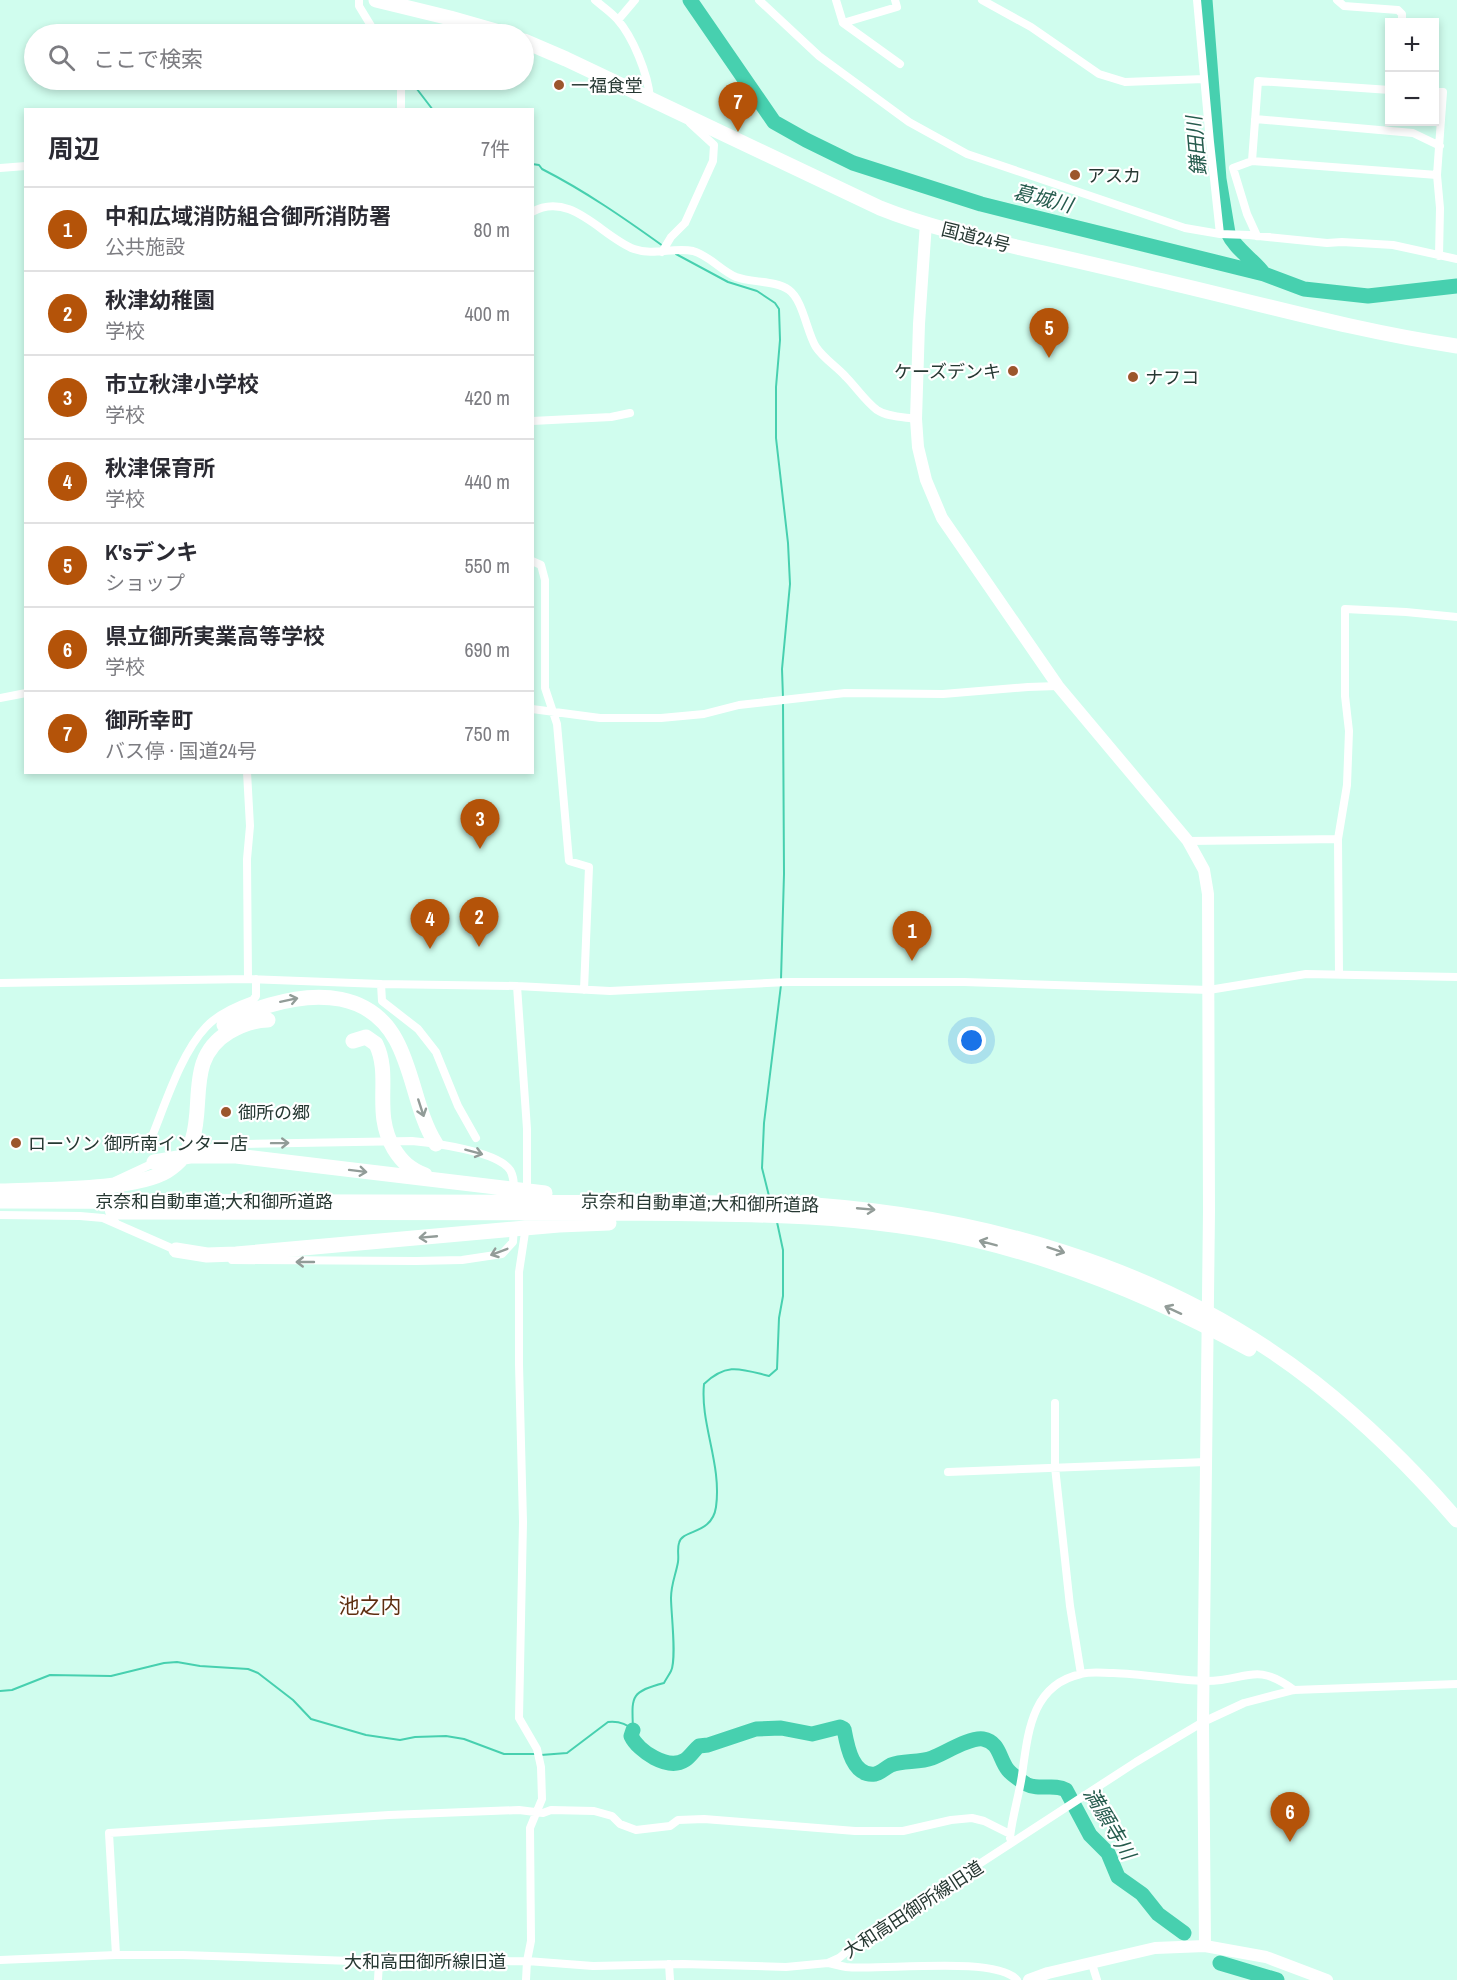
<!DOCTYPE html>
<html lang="ja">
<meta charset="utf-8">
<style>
body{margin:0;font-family:"Archivo Narrow","Noto Sans JP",sans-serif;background:#f2f2f3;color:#2b2b33}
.controls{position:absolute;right:18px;top:18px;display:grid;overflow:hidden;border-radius:0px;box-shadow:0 3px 9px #0003}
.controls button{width:54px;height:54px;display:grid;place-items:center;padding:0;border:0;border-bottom:2px solid #e1e1e2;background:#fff;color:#2b2b33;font:30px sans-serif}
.you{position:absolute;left:972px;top:1041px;width:21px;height:21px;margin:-15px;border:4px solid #fff;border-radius:50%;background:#1a73e8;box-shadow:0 0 0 9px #1a73e833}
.badge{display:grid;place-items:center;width:39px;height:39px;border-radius:50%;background:#b45309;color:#fff;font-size:20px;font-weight:700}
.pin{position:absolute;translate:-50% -50px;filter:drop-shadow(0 2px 3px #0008)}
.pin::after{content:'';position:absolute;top:32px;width:21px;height:18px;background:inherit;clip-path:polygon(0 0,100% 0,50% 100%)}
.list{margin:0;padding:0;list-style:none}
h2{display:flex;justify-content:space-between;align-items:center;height:78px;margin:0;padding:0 24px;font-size:26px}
h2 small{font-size:20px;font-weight:400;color:#7c7c81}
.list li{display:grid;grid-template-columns:39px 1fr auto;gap:18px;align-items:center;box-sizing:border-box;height:84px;padding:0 24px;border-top:2px solid #e1e1e2}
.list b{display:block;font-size:22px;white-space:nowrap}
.list p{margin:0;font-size:20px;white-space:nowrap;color:#7c7c81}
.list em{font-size:20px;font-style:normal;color:#7c7c81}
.icon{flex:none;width:33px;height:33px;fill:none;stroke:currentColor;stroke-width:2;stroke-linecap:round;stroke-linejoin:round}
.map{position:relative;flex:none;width:1457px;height:1980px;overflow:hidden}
.search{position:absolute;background:#fff;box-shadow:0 3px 9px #0003;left:24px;top:24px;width:510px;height:66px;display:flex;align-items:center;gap:15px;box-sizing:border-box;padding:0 21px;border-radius:33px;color:#7c7c81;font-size:22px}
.panel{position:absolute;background:#fff;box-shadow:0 3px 9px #0003;left:24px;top:108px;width:510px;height:666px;border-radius:0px}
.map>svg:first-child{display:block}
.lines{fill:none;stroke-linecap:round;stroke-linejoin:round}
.stream{stroke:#47d0af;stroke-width:2}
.river{stroke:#47d0af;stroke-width:15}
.street{stroke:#fff;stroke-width:8}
.secondary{stroke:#fff;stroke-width:12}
.highway{stroke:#fff;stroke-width:15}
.oneway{stroke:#929c98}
.poi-dot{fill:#9c562c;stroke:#fff;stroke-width:2}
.labels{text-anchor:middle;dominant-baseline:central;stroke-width:4.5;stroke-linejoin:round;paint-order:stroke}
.poi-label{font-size:18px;fill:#263832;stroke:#fff;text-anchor:start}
.street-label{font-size:18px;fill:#263832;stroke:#fff}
.water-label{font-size:20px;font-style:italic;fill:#255b4d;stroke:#fff}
.quarter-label{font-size:21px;fill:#5e2f11;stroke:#fff}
</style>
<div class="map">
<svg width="1457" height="1980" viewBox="0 0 1457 1980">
<rect width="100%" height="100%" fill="#d0fdee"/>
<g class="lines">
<path class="stream" d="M 377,28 L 382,34
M 410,80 L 433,110
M 532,164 L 539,165 L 542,169 C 585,191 624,218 663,246
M 676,254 L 728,282 L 757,291 L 775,303 L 779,309 L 780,340 L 776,387 L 776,438 L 788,543 L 790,584 L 782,669 L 783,698
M 781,979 L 784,874 L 783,703
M 769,1196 L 762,1168 L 764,1123 L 781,985
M 0,1691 L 12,1690 L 50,1675 L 111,1676 L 164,1663 L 177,1662 L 200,1666 L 248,1669 L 258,1673 L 293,1700 L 311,1719 L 366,1735 L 400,1740 L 415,1737 L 446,1736 L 464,1739 L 504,1754 L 536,1754
M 633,1730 C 632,1697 629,1692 664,1683 C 666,1679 669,1675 671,1671 C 677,1659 671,1613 671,1598 C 671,1584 676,1574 678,1562 C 679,1556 677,1549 679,1543 C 682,1529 712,1535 716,1507 C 722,1464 700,1424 704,1384 C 727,1362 741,1369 769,1376 L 777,1369 L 779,1318 L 783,1296 L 783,1250 L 777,1222
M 541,1755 L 567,1753 L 608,1722 C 618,1721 626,1723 633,1730"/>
<path class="river" d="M 690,0 L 774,122 L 806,140 L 853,163 L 981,204 L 1264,274 L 1304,289 L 1368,296 L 1457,286
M 1205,0 L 1219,179 L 1228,233 C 1235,249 1254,260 1264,274
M 633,1730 L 631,1736 C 638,1751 668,1771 685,1760 C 691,1756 694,1750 699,1746 L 708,1745 L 756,1729 L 781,1728 L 812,1734 L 840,1727 L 844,1729 C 847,1745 852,1777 875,1774 C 881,1773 885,1768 891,1765 C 903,1760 919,1763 932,1758 C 945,1753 970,1737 983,1739 C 1000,1742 999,1759 1008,1770 C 1012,1775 1020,1780 1026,1784 C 1039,1791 1054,1783 1066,1790 L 1090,1835 L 1108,1853 L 1118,1877 L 1142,1894 L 1158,1914 L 1184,1933
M 1220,1963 L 1277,1980"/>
<path class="street" d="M 359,0 L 359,6 L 376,34
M 595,0 C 602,6 611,12 617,19 C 633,37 648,74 650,98
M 759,0 L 819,56 L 909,122 L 967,154 L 1185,228 L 1220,234 L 1249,235 L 1327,243 L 1342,242 L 1393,245 L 1457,259
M 836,0 L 843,23 L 897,7 L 895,0
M 982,0 L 1031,27 L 1099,74 L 1125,82 L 1204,79
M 1197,0 L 1210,142 L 1220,234
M 1337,0 L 1344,6 L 1398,10 L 1402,14 L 1402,22
M 618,20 L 635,0
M 843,23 L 900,64
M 401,80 L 401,110
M 1434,92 L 1443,92 L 1437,175
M 1255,119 L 1413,133 L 1440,146
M 1252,161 L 1258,81 L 1390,90
M 0,168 L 26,166
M 532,212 C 571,190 602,237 634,249 C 653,256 674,247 693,251 C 710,256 720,270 736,277 C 752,283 775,280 789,290 C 803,300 807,333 816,347 C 823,358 837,367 846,377 C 856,387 865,401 877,410 C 887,417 904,417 916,419
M 1257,236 L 1247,214 L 1233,168 L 1252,161 L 1437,175 L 1440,208 L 1439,256
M 662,252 L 671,237 L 685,223 L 713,161 L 714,145 L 690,123
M 532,421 L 611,417 L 630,413
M 532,561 L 541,565 L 545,580 L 545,688 L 557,724 L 569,861 L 589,867 L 584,990
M 0,698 L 26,693
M 532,709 L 600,718 L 661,718 L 704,714 L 739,705 L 845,693 L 943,694 L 1028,687 L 1058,686
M 247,772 L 250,826 L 247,859 L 248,979
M 1188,841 L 1338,839
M 1339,974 L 1338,839 L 1347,785 L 1349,731 L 1345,696 L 1345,609 L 1406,612 L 1457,617
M 0,983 L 248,979 L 381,984 L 517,986 L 610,991 L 787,982 L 964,982 L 1209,990 L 1306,974 L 1457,977
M 381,984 L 382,1001 L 418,1029 L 436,1052 L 458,1106 L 476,1138
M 517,986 L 527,1129 L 527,1192
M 151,1139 C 165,1105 181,1053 206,1027 C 218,1014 236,1006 253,1000 L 256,996 L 256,979
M 190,1151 L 243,1144 L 412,1141 C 434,1143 497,1151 510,1170 C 514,1176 514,1185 514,1193
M 115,1181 L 158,1161
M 114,1184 C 104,1198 105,1210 116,1223
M 0,1215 L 80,1216 L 103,1218 L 178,1251
M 526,1226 L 519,1272 L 519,1364 L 523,1522 L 519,1718 L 537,1749 L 541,1767 L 542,1799 L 530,1828 L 531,1941 L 527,1961 L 526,1980
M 232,1260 L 416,1261 L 462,1260 L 502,1254 L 513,1242 L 514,1226
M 1055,1403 L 1055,1467 L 1070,1606 L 1081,1674
M 948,1472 L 1206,1462
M 1010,1838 C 1012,1817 1019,1796 1022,1775 C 1028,1733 1031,1685 1081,1674 C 1092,1671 1103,1673 1113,1673 C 1144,1674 1174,1680 1204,1681 C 1247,1682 1253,1660 1294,1690
M 116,1955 L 109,1833 L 389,1815 L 519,1810 L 543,1813 L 551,1810 L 594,1811 L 612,1816 L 620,1824 L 636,1830 L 670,1826 L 678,1820 L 704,1819 L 855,1831 L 903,1831 L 951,1820 L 972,1818 L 984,1821 L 1010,1834
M 0,1960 L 116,1955 L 183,1955 L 379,1962 L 527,1961 L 593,1966 L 683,1964 L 786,1967 L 828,1963 L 839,1958 L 856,1944 L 1136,1762 L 1203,1722 L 1244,1703 L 1294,1690 L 1457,1684
M 828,1963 C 834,1964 840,1966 846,1967 C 880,1971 996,1955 1017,1980
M 669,1964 L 670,1980
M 1092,1964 L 1097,1980
M 378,1980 L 379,1962"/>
<path class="secondary" d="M 926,223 L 919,324 L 916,419 L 918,447 L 926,480 L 942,518 L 1058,686 L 1188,841 L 1204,870 L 1208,894 L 1209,1211 L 1203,1722 L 1205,1946
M 1029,1980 L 1048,1973 L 1155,1948 L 1205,1946 L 1266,1957 L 1327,1980"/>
<path class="highway" d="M 376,0 L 450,18 L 506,34
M 524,41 L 566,59 L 880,208 C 925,226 973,237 1021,248 C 1065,258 1110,268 1154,279 C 1255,302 1354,331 1457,346
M 224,1025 C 238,1015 253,1010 270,1005 C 317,991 370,992 396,1040 C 414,1073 416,1112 436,1144
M 353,1041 L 366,1037 L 376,1044 C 392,1077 372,1112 394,1149 C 402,1162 410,1169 425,1175
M 154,1162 L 190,1156 L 236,1156 L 545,1193
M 0,1191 C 41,1189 134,1191 167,1171 C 223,1137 172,1066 229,1032 C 241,1025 254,1020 268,1020
M 0,1201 L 782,1203 C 971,1212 1163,1264 1314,1382 C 1366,1423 1414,1470 1457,1520
M 118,1212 C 278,1213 439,1212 599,1213 C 725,1214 852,1211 975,1240 C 1071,1263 1162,1301 1249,1349
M 176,1250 L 207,1255 L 236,1254 L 559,1225 L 609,1223"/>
</g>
<defs><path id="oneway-shaft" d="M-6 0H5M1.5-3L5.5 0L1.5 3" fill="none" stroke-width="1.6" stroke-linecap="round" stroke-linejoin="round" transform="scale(1.5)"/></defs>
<g class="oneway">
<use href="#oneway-shaft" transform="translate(289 1000) rotate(-12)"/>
<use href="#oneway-shaft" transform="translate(421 1108) rotate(72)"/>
<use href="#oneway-shaft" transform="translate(280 1143) rotate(-1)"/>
<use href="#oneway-shaft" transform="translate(474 1152) rotate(15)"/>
<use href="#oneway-shaft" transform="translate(358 1171) rotate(7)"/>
<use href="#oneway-shaft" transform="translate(866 1209) rotate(5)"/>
<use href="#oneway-shaft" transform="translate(428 1237) rotate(175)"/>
<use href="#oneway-shaft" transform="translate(988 1243) rotate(-165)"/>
<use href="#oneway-shaft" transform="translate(1056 1250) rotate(18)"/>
<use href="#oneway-shaft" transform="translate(499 1252) rotate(159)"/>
<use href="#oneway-shaft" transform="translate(305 1262) rotate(180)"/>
<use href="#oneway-shaft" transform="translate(1173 1310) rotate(-155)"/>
</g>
<g class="poi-dot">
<circle cx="559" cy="85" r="6"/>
<circle cx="1075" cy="175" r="6"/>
<circle cx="1013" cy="371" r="6"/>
<circle cx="1133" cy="377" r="6"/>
<circle cx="226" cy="1112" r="6"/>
<circle cx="16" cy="1143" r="6"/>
</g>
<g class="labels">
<g class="poi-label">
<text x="571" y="85">一福食堂</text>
<text x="1087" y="175">アスカ</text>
<text x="1001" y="371" text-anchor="end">ケーズデンキ</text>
<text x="1145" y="377">ナフコ</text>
<text x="238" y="1112">御所の郷</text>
<text x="28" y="1143">ローソン 御所南インター店</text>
</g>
<g class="street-label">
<text transform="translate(976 237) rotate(14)">国道24号</text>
<text x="214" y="1201">京奈和自動車道;大和御所道路</text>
<text transform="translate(700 1203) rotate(1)">京奈和自動車道;大和御所道路</text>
<text transform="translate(913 1909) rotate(-33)">大和高田御所線旧道</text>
<text x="425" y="1961">大和高田御所線旧道</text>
</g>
<g class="water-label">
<text transform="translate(1196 146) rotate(-95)">鎌田川</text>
<text transform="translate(1043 198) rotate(14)">葛城川</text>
<text transform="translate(1110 1823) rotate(59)">満願寺川</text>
</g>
<g class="quarter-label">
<text x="370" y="1605">池之内</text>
</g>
</g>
</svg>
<div class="controls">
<button>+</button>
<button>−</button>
</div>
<div class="you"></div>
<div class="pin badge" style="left:912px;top:961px">1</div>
<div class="pin badge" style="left:479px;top:947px">2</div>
<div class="pin badge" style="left:480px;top:849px">3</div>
<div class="pin badge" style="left:430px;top:949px">4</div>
<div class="pin badge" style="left:1049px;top:358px">5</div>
<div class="pin badge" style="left:1290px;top:1842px">6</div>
<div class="pin badge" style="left:738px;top:132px">7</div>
<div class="search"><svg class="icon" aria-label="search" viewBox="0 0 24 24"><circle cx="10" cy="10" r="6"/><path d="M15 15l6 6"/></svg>ここで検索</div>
<section class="panel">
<h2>周辺<small>7件</small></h2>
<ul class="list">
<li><span class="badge">1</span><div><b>中和広域消防組合御所消防署</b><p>公共施設</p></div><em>80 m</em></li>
<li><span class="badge">2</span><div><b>秋津幼稚園</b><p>学校</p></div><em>400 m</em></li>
<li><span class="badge">3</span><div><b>市立秋津小学校</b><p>学校</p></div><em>420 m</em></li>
<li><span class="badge">4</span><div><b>秋津保育所</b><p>学校</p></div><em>440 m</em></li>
<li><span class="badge">5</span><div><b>K'sデンキ</b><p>ショップ</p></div><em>550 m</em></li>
<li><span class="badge">6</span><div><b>県立御所実業高等学校</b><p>学校</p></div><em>690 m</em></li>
<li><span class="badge">7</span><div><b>御所幸町</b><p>バス停 · 国道24号</p></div><em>750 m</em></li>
</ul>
</section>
</div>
